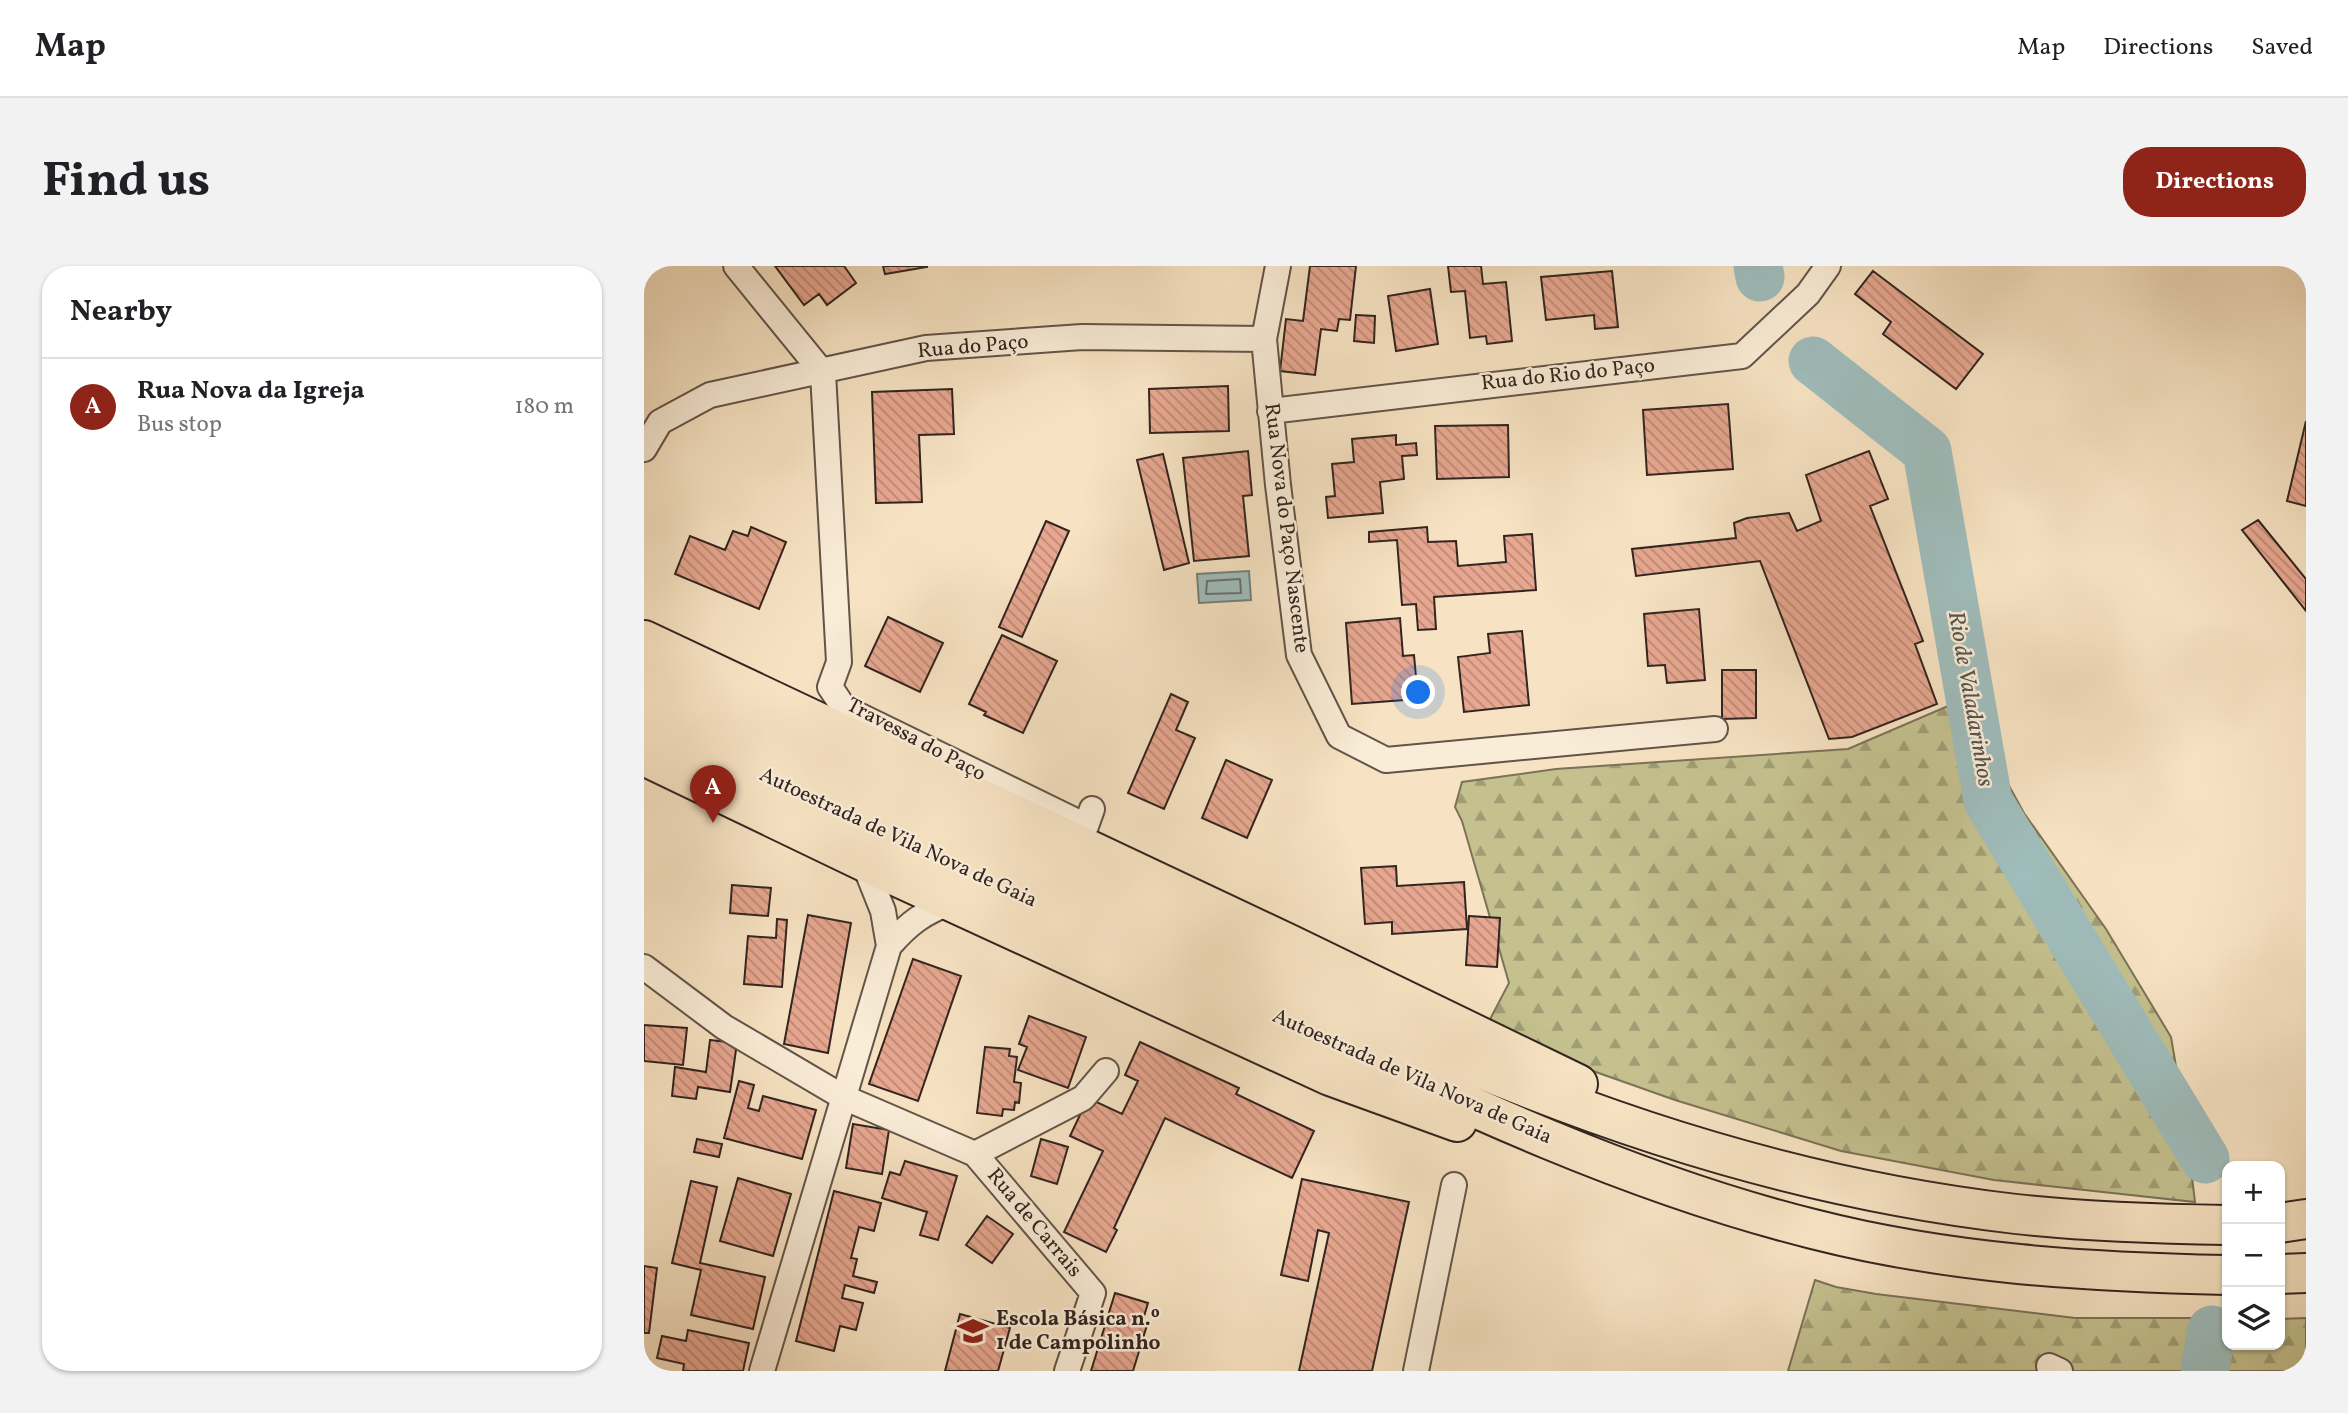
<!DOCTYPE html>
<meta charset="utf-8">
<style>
body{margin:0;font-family:Vollkorn,serif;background:#f2f2f2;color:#202124}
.controls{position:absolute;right:21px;bottom:21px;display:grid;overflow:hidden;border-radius:14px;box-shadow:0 2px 5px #0004}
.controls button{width:63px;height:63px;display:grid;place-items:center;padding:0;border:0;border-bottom:2px solid #e0e0e0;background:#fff;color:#202124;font:35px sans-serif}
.you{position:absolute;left:775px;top:427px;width:24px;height:24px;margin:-18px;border:5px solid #fff;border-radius:50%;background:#1a73e8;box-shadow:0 0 0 10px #1a73e833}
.badge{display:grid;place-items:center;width:46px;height:46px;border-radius:50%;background:#8f2418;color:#fff;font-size:23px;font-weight:700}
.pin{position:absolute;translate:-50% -58px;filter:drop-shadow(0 2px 4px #0008)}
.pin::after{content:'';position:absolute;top:37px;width:24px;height:21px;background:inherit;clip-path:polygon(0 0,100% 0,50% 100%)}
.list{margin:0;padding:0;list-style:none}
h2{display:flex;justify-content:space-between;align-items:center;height:91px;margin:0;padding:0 28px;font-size:30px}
h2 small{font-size:23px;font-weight:400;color:#757577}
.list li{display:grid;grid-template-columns:46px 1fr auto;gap:21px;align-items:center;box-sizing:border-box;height:98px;padding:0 28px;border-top:2px solid #e0e0e0}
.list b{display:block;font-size:26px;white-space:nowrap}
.list p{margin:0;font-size:23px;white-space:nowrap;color:#757577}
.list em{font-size:23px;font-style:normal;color:#757577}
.icon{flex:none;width:38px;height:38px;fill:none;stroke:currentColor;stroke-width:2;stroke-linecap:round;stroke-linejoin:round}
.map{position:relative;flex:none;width:1662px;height:1105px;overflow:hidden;border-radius:28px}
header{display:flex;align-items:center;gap:42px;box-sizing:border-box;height:98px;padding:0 35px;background:#fff;border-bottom:2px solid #e0e0e0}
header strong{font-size:33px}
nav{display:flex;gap:38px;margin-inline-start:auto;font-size:24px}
.intro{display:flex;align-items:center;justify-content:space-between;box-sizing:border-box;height:168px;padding:0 42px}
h1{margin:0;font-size:49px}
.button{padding:18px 32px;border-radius:28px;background:#8f2418;color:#fff;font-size:24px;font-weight:700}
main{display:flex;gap:42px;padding:0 42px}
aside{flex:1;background:#fff;border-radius:28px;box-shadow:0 2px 5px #0004}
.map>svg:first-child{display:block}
.forest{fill:url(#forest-firs);stroke:#7b7258;stroke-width:2}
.water{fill:#9fbdbc;stroke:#73807e;stroke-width:2}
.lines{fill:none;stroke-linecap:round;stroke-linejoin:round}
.shore{stroke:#68706e;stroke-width:2}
.river{stroke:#9fbdbc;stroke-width:49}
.building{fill:url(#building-back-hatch);stroke:#322420;stroke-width:2}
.street-casing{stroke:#635449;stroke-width:28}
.highway-casing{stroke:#322420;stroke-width:42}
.street{stroke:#faedd8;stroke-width:24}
.highway{stroke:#f7e3c3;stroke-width:38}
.labels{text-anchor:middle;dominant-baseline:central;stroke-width:5;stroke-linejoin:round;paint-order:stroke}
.street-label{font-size:21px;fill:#322420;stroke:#faedd8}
.poi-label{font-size:21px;font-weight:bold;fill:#322420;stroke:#faedd8;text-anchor:start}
.water-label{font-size:23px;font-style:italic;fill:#53524f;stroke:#faedd8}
</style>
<header>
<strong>Map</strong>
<nav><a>Map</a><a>Directions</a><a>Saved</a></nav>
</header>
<div class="intro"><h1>Find us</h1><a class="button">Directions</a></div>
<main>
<aside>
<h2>Nearby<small></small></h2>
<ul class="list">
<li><span class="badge">A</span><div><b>Rua Nova da Igreja</b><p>Bus stop</p></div><em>180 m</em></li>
</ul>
</aside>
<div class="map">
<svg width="1662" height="1105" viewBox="0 0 1662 1105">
<defs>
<pattern id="forest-firs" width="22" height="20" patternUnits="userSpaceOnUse" patternTransform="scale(1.75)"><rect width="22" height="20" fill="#c4c18f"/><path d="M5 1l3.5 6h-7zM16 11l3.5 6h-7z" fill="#a09d74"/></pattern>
<pattern id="building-back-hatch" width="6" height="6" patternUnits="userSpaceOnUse" patternTransform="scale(1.75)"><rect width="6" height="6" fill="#e7a790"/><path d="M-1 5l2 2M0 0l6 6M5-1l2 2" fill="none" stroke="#bc8875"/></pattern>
</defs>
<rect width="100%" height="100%" fill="#f7e3c3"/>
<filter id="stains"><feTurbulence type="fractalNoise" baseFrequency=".00286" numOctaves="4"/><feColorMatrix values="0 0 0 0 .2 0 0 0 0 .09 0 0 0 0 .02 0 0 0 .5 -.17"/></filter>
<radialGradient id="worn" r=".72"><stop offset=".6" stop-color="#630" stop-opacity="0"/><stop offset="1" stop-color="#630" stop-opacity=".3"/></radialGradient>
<path class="forest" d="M 1311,437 L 1347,487 L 1380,547 L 1462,663 L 1527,771 L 1541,853 L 1551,936 L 1350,914 L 1197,885 L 1031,834 L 915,793 L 843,759 L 865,717 L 818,555 L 811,541 L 818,516 L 912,503 L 1204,483 Z
M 1171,1014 L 1192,1021 L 1232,1028 L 1431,1052 L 1583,1052 L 1583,1079 L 1636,1079 L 1636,1053 L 1662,1052 L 1662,1105 L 1144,1105 Z"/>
<path class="water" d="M 605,305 L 607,334 L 555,337 L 553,308 Z"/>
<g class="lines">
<path class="shore" d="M 596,313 L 597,327 L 562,328 L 563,315 Z"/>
<path class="river" d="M 1114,0 L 1116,11
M 1169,95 L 1283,185 L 1344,535 L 1561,893
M 1561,1101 L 1568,1064"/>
</g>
<path class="building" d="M 131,0 L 200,0 L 212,17 L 183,39 L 175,28 L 160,39 Z
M 239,0 L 283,0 L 283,1 L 241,8 Z
M 666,0 L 712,0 L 706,54 L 695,53 L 693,65 L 677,63 L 671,109 L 636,105 L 642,53 L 659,55 Z
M 804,0 L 837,0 L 839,18 L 862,16 L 868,75 L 843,78 L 842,70 L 826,72 L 821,25 L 807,26 Z
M 968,5 L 974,61 L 951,63 L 950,49 L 902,54 L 897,11 Z
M 1229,5 L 1339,88 L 1312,123 L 1239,68 L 1247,56 L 1211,28 Z
M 786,23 L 794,78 L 752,85 L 744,30 Z
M 712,49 L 731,50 L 730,77 L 710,75 Z
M 584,120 L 585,165 L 506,167 L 505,123 Z
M 308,123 L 310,168 L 275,169 L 278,236 L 232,237 L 228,126 Z
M 1084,138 L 1089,203 L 1003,209 L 999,144 Z
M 1662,155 L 1662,240 L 1643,235 Z
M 864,159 L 865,211 L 793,213 L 791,160 Z
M 752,169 L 752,179 L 772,177 L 773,189 L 758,190 L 760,213 L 736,216 L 739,247 L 684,252 L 682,231 L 691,230 L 688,198 L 710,196 L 708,173 Z
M 604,185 L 608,229 L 599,230 L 605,290 L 550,295 L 539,192 Z
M 1225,185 L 1244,233 L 1226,240 L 1279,375 L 1271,378 L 1293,438 L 1208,471 L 1185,473 L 1116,295 L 992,310 L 988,283 L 1092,272 L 1090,257 L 1103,252 L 1145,247 L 1153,265 L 1177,255 L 1162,209 Z
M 519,188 L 545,297 L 520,304 L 493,194 Z
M 1614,254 L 1662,313 L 1662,345 L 1598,264 Z
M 402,255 L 425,265 L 378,371 L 355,361 Z
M 107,261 L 142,276 L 115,343 L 31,308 L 46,270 L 81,284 L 89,265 L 104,270 Z
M 783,261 L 784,276 L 812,275 L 814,300 L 862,296 L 860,270 L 888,268 L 892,324 L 790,331 L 792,363 L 774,364 L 772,338 L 758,339 L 753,274 L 725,276 L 725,266 Z
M 1055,343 L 1061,414 L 1023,417 L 1021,399 L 1004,400 L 1000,348 Z
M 244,351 L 299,377 L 276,426 L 221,400 Z
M 756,352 L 759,390 L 770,389 L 774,433 L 708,438 L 702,357 Z
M 878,365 L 885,439 L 820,446 L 814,391 L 846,387 L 844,368 Z
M 358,369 L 413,395 L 379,467 L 340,449 L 342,446 L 325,438 Z
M 1078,404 L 1112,404 L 1112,452 L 1078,453 Z
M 527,428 L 544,436 L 532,464 L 551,472 L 520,543 L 484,527 Z
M 582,494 L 628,514 L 603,572 L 558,552 Z
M 752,600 L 753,620 L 820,616 L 823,663 L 748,668 L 748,656 L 721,658 L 717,602 Z
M 88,619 L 127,622 L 124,650 L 86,647 Z
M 164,649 L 207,657 L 184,787 L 140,778 Z
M 825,650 L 856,652 L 853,701 L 822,699 Z
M 133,653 L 143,654 L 138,721 L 100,718 L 104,670 L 132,672 Z
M 269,693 L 317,710 L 274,835 L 225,818 Z
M 385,750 L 442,771 L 424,822 L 374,804 L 383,781 L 375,778 Z
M 0,759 L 43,762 L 39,799 L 0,795 Z
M 66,774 L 93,777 L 86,826 L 54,821 L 52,833 L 28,830 L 31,801 L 62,806 Z
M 496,776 L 595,822 L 592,828 L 670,865 L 648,912 L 521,852 L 470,962 L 473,964 L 462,986 L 420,966 L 459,885 L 426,870 L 444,832 L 478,848 L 494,815 L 481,809 Z
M 341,781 L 366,783 L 365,790 L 373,791 L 370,816 L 377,817 L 375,837 L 371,836 L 370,844 L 359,843 L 358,850 L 333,847 Z
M 95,815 L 110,819 L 104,842 L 115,845 L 119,830 L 172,844 L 158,893 L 80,872 Z
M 209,858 L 245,864 L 238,908 L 202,902 Z
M 53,873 L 78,878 L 75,891 L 50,886 Z
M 397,873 L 424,881 L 413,918 L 387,910 Z
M 261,895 L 313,910 L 294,974 L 276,969 L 283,946 L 238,932 L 246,906 L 256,909 Z
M 94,912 L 147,928 L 129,990 L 76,975 Z
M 658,913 L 765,936 L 728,1105 L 655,1105 L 685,967 L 674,964 L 664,1015 L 637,1009 Z
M 47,915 L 73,921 L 56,997 L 121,1011 L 109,1063 L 47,1049 L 57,1004 L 28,997 Z
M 190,925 L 237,937 L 230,965 L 215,961 L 207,992 L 213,993 L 209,1010 L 233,1016 L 230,1027 L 201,1019 L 198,1032 L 219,1037 L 212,1064 L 196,1060 L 190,1085 L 152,1075 Z
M 343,950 L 369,968 L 348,997 L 322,979 Z
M 0,1000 L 13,1002 L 5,1067 L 0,1067 Z
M 471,1027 L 504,1037 L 498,1057 L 503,1059 L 489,1105 L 447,1105 Z
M 316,1048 L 366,1062 L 354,1105 L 301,1105 Z
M 44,1064 L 105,1077 L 99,1105 L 39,1105 L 40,1098 L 13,1092 L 18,1070 L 42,1075 Z"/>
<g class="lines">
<g class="street-casing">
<path id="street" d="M 92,0 L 179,107
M 634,0 L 620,73 L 634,219 L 655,389 L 695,470 L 742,494 L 1071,463
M 179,107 L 195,396 L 186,421 L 200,442 L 442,560 L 448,543
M 626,145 L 1098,90 L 1164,28 L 1184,0
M 0,183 L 16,156 L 66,129 L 282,82 L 438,71 L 620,73
M 219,595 L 239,645 L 245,680
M 0,701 L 80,761 L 199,831 L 331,888 L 449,1027 L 423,1105
M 331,888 L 439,832 L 462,805
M 1405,1100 L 1416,1105
M 118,1105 L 245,680 C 265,657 280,646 308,636
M 772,1105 L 810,919"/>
</g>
<g class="highway-casing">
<path id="highway" d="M 0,374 L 645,678 L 934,818
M 0,412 L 766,772 C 957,859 1163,924 1372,948 C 1442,956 1513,958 1583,959
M 0,451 C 205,549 411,646 616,742 C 796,827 976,915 1169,963 C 1306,998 1443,1006 1583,1009
M 0,490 L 219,595 L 686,810 L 813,856
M 1636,957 L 1662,953
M 1636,1008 L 1662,1007"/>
</g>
<use href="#street" class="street"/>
<use href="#highway" class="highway"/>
</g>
<defs>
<g id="school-bare" transform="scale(2.415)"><path d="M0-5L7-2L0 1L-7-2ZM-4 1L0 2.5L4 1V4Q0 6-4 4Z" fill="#8f2418" stroke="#faedd8" stroke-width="2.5" paint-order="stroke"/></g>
</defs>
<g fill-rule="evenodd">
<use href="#school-bare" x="329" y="1065"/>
</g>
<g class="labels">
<g class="street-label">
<text transform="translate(329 81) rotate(-5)">Rua do Paço</text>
<text transform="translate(924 109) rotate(-6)">Rua do Rio do Paço</text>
<text transform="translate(642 262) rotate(83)">Rua Nova do Paço Nascente</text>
<text transform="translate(272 474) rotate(28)">Travessa do Paço</text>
<text transform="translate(254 572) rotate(25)">Autoestrada de Vila Nova de Gaia</text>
<text transform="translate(768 811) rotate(24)">Autoestrada de Vila Nova de Gaia</text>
<text transform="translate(390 957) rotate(50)">Rua de Carrais</text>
</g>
<g class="poi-label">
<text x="352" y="1053">Escola Básica n.º<tspan x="352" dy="24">1 de Campolinho</tspan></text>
</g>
<g class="water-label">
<text transform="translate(1326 433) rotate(80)">Rio de Valadarinhos</text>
</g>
</g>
<rect width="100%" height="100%" filter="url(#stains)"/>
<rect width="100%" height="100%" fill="url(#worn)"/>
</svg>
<div class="controls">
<button>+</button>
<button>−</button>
<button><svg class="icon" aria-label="layers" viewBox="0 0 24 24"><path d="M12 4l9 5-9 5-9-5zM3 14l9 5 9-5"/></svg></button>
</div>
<div class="you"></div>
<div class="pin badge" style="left:69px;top:557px">A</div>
</div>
</main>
